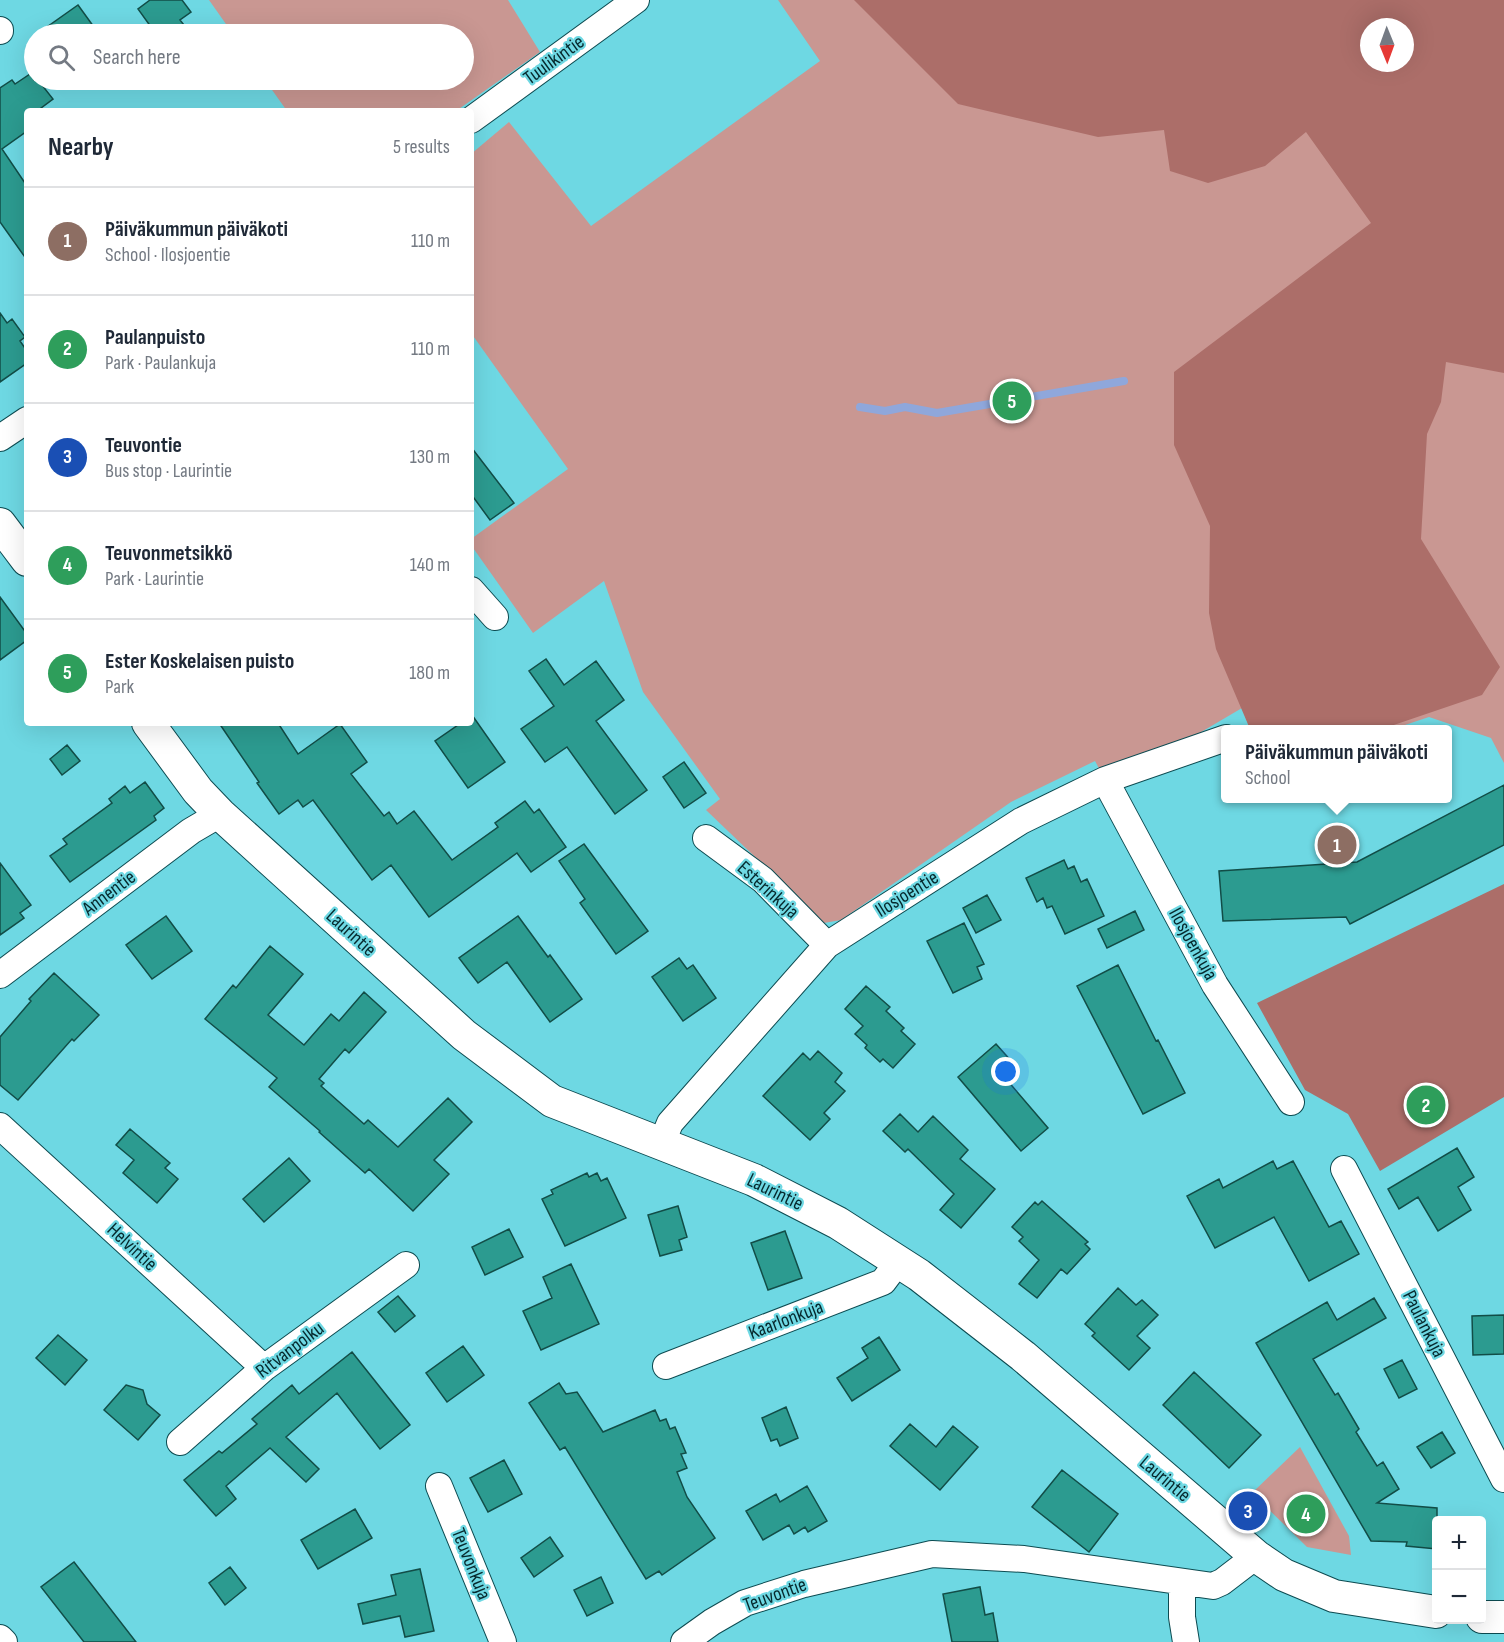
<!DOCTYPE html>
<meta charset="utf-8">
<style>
body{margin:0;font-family:"Sofia Sans Condensed",sans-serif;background:#f6f6f7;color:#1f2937}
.controls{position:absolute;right:18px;bottom:18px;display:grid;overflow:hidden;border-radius:6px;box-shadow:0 6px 24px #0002}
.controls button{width:54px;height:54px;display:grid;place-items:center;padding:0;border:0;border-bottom:2px solid #e0e1e3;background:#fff;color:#1f2937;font:30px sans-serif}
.compass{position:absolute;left:1360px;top:18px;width:54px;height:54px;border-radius:50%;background:#fff;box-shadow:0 6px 24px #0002;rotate:179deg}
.you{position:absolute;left:1006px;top:1072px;width:21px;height:21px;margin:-15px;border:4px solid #fff;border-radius:50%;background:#1a73e8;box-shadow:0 0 0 9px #1a73e833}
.badge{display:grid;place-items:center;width:39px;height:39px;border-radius:50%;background:#c8393a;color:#fff;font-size:20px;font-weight:700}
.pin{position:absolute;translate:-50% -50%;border:3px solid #fff;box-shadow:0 2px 6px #0006}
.popup{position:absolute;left:1221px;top:725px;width:231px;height:78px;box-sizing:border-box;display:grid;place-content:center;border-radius:6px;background:#fff;filter:drop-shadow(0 2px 4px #0005);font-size:20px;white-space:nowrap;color:#747a83}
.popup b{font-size:22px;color:#1f2937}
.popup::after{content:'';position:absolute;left:50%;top:100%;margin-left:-12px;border:12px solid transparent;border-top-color:#fff}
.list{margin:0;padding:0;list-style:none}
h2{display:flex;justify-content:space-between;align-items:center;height:78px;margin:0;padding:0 24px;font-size:26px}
h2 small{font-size:20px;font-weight:400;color:#747a83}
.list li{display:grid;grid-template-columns:39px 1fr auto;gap:18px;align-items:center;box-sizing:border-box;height:108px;padding:0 24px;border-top:2px solid #e0e1e3}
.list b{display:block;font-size:22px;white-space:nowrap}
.list p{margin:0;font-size:20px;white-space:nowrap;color:#747a83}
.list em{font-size:20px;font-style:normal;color:#747a83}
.icon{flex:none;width:33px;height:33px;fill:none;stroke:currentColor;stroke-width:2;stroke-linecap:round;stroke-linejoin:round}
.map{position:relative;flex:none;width:1504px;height:1642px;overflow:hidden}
.search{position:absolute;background:#fff;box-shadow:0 6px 24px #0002;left:24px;top:24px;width:450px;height:66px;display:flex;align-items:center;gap:15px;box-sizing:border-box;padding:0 21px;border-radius:33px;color:#747a83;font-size:22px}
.panel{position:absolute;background:#fff;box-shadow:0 6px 24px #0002;left:24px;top:108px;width:450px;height:618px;border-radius:6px}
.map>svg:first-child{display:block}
.green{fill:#c99792;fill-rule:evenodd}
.forest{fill:#ac6e69;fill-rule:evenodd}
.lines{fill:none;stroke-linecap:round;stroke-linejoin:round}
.stream{stroke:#8fa7db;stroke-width:8}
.building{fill:#2c9b90;stroke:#124d47;stroke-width:1.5}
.minor-casing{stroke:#0d4b51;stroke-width:28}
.tertiary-casing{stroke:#0d4b51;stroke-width:34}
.minor{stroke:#fff;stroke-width:26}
.tertiary{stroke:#fff;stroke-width:32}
.labels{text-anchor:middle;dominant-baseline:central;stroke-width:4.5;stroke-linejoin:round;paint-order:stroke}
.street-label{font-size:20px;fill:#06292d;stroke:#6ed8e3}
</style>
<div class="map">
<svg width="1504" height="1642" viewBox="0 0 1504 1642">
<rect width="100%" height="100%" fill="#6ed8e3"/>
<path class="green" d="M 209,0 L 508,0 L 540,52 L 456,111 L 287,111 L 265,80 L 464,80 L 464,34 L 233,34 Z
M 778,0 L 1504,0 L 1504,763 L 1491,738 L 1429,717 L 1393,729 L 1250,729 L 1242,708 L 1157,758 L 1102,774 L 1095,761 L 1011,802 L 841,920 L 824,923 L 706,810 L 720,799 L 643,692 L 604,581 L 533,633 L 471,545 L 471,539 L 568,469 L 471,333 L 471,154 L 509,122 L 591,226 L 820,61 ZM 1369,27 L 1405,27 L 1405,63 L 1369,63 Z
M 1300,1447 L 1349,1536 L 1351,1555 L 1307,1547 L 1252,1493 Z"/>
<path class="forest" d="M 854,0 L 1504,0 L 1504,373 L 1446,362 L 1441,402 L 1427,434 L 1421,539 L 1500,667 L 1482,695 L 1382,729 L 1250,729 L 1216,649 L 1209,613 L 1210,526 L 1174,445 L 1174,372 L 1371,223 L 1306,132 L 1265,166 L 1208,183 L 1170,171 L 1164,130 L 1098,137 L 958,104 ZM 1369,27 L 1405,27 L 1405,63 L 1369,63 Z
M 1504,884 L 1504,1097 L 1380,1171 L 1348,1114 L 1305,1090 L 1257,1003 Z"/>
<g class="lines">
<path class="stream" d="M 860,407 L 885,411 L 905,407 L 937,413 L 1124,381"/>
</g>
<path class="building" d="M 150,0 L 182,0 L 191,12 L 180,20 L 191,34 L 156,34 L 138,9 Z
M 78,5 L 99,34 L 37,34 Z
M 33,72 L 34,80 L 38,80 L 53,99 L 37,111 L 27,111 L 27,131 L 2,149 L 27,186 L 27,260 L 0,222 L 0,88 L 12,80 L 15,84 Z
M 0,313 L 7,323 L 12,319 L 25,337 L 20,341 L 27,351 L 27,363 L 0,382 Z
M 471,447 L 514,503 L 490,520 L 471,494 Z
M 0,597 L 27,634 L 27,640 L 0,660 Z
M 546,659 L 564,685 L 596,661 L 624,700 L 596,721 L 647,790 L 615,814 L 567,747 L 545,762 L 521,729 L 554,706 L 529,671 Z
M 472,715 L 505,762 L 468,788 L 435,741 L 461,723 L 471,723 Z
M 219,723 L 278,723 L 298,754 L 340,724 L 367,762 L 351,774 L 384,816 L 389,812 L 397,824 L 414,811 L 452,860 L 498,827 L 495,823 L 525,801 L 534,813 L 539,809 L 566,847 L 531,872 L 517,853 L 429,917 L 391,865 L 372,880 L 313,800 L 303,807 L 298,800 L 279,814 L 257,783 L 259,782 Z
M 67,745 L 80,761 L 62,775 L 50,759 Z
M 684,762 L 706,793 L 684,808 L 663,777 Z
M 145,782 L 164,808 L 154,816 L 156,820 L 70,882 L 50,856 L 67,844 L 63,839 L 112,803 L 109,799 L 125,786 L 130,793 Z
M 1504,785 L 1504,845 L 1350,924 L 1346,917 L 1223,921 L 1219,871 L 1357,862 Z
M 584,844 L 648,931 L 616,954 L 580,903 L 585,899 L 559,861 Z
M 1064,860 L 1068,869 L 1074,866 L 1081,882 L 1087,879 L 1104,916 L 1065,934 L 1052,906 L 1047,908 L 1043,898 L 1037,902 L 1026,878 Z
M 0,863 L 31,905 L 20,913 L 24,918 L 0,935 Z
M 987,895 L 1001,920 L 976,933 L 963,908 Z
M 1135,911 L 1144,930 L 1107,948 L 1098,929 Z
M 166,916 L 192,951 L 152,979 L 126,945 Z
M 518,916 L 548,957 L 550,955 L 582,999 L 550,1022 L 507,962 L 478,983 L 459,958 Z
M 964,923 L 984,964 L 977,967 L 982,979 L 953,993 L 927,941 Z
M 270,946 L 303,974 L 268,1015 L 304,1045 L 331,1014 L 339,1021 L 364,992 L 386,1012 L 349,1053 L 345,1049 L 319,1079 L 324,1083 L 321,1086 L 364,1124 L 368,1120 L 398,1147 L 448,1098 L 472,1122 L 434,1160 L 449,1174 L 413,1211 L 369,1169 L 365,1173 L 319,1132 L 320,1131 L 269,1087 L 277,1078 L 205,1019 L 233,985 L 236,988 Z
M 679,958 L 687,969 L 693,965 L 716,998 L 683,1021 L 652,977 Z
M 1118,965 L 1156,1041 L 1158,1040 L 1185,1093 L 1143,1114 L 1077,986 Z
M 54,973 L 99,1015 L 74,1041 L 72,1039 L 18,1100 L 0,1085 L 0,1037 L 31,1001 L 29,999 Z
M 866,986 L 890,1007 L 886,1011 L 904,1028 L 901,1031 L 915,1044 L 893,1068 L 883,1059 L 880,1062 L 865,1048 L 867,1045 L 855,1034 L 863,1026 L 845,1009 Z
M 996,1044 L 1013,1063 L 1001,1073 L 1048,1128 L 1021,1151 L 958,1077 Z
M 818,1051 L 842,1073 L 835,1082 L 845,1091 L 824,1113 L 830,1119 L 810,1140 L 763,1096 L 803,1053 L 810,1060 Z
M 900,1114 L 918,1132 L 933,1116 L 968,1150 L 960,1159 L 995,1189 L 961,1228 L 940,1210 L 954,1194 L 908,1149 L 905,1152 L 883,1131 Z
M 130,1129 L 170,1163 L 165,1168 L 178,1179 L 157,1203 L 123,1173 L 134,1160 L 116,1145 Z
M 1457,1148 L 1474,1177 L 1458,1187 L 1471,1210 L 1438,1231 L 1418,1197 L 1399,1209 L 1388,1189 Z
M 289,1158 L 310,1181 L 264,1222 L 243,1199 Z
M 1273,1161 L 1277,1169 L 1293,1161 L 1329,1227 L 1341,1221 L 1359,1254 L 1309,1281 L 1274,1217 L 1215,1248 L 1187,1196 L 1219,1179 L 1223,1188 Z
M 587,1173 L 589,1177 L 597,1173 L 601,1181 L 607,1178 L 626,1218 L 565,1246 L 542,1199 L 553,1194 L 551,1190 Z
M 1042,1201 L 1088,1242 L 1085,1244 L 1090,1249 L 1067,1274 L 1061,1269 L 1037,1298 L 1019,1284 L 1039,1260 L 1019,1241 L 1023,1237 L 1012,1227 L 1035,1202 L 1038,1205 Z
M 678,1206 L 687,1237 L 679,1240 L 682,1250 L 660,1256 L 648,1215 Z
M 509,1229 L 523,1257 L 485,1275 L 472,1247 Z
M 785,1231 L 802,1278 L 768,1290 L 751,1243 Z
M 571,1264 L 599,1324 L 541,1350 L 523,1311 L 552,1298 L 543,1277 Z
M 1118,1288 L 1136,1305 L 1142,1300 L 1158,1315 L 1137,1336 L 1150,1348 L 1129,1370 L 1092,1336 L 1095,1333 L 1085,1324 Z
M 398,1296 L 415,1316 L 395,1332 L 378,1312 Z
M 1374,1298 L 1386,1318 L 1313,1359 L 1335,1395 L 1338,1393 L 1359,1429 L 1356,1432 L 1377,1466 L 1383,1462 L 1399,1489 L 1377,1503 L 1437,1508 L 1437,1549 L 1406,1546 L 1407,1542 L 1371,1541 L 1256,1343 L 1327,1302 L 1337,1320 Z
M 1504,1315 L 1504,1354 L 1473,1355 L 1472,1316 Z
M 58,1335 L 87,1360 L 65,1385 L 36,1358 Z
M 879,1337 L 900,1370 L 852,1401 L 837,1378 L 868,1358 L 862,1348 Z
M 463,1346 L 484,1375 L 447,1402 L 426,1373 Z
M 352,1352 L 410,1425 L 380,1449 L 337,1393 L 286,1437 L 319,1469 L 306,1482 L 270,1448 L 226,1486 L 236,1499 L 216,1516 L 184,1480 L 219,1451 L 222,1453 L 257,1424 L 252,1419 L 292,1385 L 299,1394 Z
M 1402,1360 L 1417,1389 L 1399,1398 L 1384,1369 Z
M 1194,1372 L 1261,1435 L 1229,1468 L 1163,1405 Z
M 559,1383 L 566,1394 L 577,1392 L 603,1432 L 655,1410 L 660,1421 L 666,1419 L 670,1429 L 675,1427 L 686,1453 L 681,1454 L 687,1468 L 677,1472 L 687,1497 L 715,1538 L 662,1575 L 659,1571 L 646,1579 L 565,1447 L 560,1450 L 529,1403 Z
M 126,1385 L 143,1390 L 147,1404 L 160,1415 L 138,1440 L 104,1410 Z
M 786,1407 L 798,1438 L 780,1446 L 777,1439 L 771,1441 L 762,1418 Z
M 910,1424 L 936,1447 L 953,1426 L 978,1447 L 940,1490 L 890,1446 Z
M 1442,1432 L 1455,1453 L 1431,1468 L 1417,1447 Z
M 504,1460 L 522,1494 L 488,1512 L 470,1478 Z
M 1062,1470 L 1118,1514 L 1089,1552 L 1032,1507 Z
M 807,1486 L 827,1521 L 808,1532 L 805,1527 L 794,1534 L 789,1525 L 763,1540 L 746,1511 L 776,1494 L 780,1502 Z
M 355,1509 L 372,1538 L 318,1569 L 301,1540 Z
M 550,1537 L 563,1556 L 534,1577 L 521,1558 Z
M 74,1562 L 136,1642 L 84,1642 L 41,1587 Z
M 230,1567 L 246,1588 L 225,1605 L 209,1583 Z
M 420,1569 L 434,1631 L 405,1637 L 400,1616 L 363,1624 L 358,1604 L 396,1595 L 391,1575 Z
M 601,1577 L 613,1603 L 587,1616 L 574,1590 Z
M 980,1587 L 985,1615 L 993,1613 L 998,1642 L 952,1642 L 943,1594 Z"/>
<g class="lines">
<g class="minor-casing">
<path id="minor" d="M 0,31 L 0,30
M 471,120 L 636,0
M 0,438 L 27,420
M 471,590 L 495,617
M 1105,780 L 1215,985 L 1291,1102
M 706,838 L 763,880 L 827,945
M 0,975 L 191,831 L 220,814
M 0,1126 L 264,1368
M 661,1145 L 670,1123 L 827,945 L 1021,821 L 1105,780 L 1226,738
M 1344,1169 L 1504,1479
M 666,1366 L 883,1282 L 898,1262
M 180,1442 L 264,1368 L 406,1265
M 439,1486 L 503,1642
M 1182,1582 L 1182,1617 L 1186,1642
M 0,1638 L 4,1642
M 684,1642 L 712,1622 L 745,1603 L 804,1584 L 932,1554 L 1024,1559 L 1213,1586 L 1222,1582 L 1256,1556"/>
</g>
<g class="tertiary-casing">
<path id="tertiary" d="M 0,524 L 27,560
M 148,723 L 198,791 L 220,814 L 464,1035 L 552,1101 L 754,1180 L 838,1223 L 919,1275 L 1023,1356 L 1256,1556 L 1284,1575 L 1334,1596 L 1436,1612
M 1482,1617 L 1504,1617"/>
</g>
<use href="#minor" class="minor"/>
<use href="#tertiary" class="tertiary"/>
</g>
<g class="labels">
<g class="street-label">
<text transform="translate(554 60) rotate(-36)">Tuulikintie</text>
<text transform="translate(768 890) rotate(42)">Esterinkuja</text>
<text transform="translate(109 893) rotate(-37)">Annentie</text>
<text transform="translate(907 894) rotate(-32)">Ilosjoentie</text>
<text transform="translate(351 933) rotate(42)">Laurintie</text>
<text transform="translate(1193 944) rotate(61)">Ilosjoenkuja</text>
<text transform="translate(775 1192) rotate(26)">Laurintie</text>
<text transform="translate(132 1247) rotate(43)">Helvintie</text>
<text transform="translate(786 1320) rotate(-21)">Kaarlonkuja</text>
<text transform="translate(1424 1324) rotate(63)">Paulankuja</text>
<text transform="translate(290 1350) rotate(-37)">Ritvanpolku</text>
<text transform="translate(1165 1479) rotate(40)">Laurintie</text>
<text transform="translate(471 1564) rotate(68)">Teuvonkuja</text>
<text transform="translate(775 1595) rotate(-20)">Teuvontie</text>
</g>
</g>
</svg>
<div class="controls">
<button>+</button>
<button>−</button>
</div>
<svg class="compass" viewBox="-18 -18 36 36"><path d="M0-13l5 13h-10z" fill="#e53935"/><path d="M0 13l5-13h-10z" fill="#747a83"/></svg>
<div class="you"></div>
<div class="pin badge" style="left:1337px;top:845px;background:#8d6e63">1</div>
<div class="popup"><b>Päiväkummun päiväkoti</b>School</div>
<div class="pin badge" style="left:1426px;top:1105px;background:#2e9e5b">2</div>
<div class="pin badge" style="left:1248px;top:1511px;background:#1a4fb4">3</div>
<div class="pin badge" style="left:1306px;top:1514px;background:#2e9e5b">4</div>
<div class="pin badge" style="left:1012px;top:401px;background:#2e9e5b">5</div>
<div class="search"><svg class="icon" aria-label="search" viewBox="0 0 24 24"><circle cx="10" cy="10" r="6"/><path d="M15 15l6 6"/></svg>Search here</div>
<section class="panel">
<h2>Nearby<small>5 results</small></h2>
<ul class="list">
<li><span class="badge" style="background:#8d6e63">1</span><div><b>Päiväkummun päiväkoti</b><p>School · Ilosjoentie</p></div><em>110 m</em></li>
<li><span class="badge" style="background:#2e9e5b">2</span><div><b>Paulanpuisto</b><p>Park · Paulankuja</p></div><em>110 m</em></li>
<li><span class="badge" style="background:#1a4fb4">3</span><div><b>Teuvontie</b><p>Bus stop · Laurintie</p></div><em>130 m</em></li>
<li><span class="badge" style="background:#2e9e5b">4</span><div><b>Teuvonmetsikkö</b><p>Park · Laurintie</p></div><em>140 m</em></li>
<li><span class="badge" style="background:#2e9e5b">5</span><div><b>Ester Koskelaisen puisto</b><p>Park</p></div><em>180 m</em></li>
</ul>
</section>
</div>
